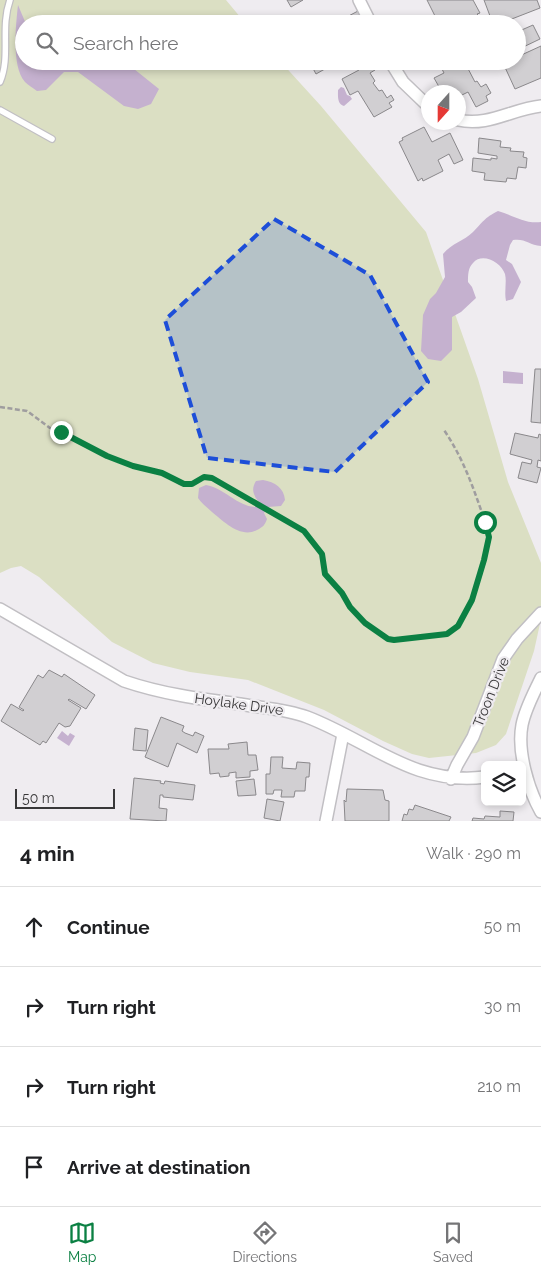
<!DOCTYPE html>
<meta charset="utf-8">
<style>
body{margin:0;font-family:Raleway,sans-serif;background:#f6f6f6;color:#202124}
.controls{position:absolute;right:15px;bottom:15px;display:grid;overflow:hidden;border-radius:8px;box-shadow:0 2px 8px #0003}
.controls button{width:45px;height:45px;display:grid;place-items:center;padding:0;border:0;border-bottom:1px solid #e0e0e0;background:#fff;color:#202124;font:25px sans-serif}
.compass{position:absolute;left:421px;top:85px;width:45px;height:45px;border-radius:50%;background:#fff;box-shadow:0 2px 8px #0003;rotate:201deg}
.scale{position:absolute;left:15px;bottom:12px;width:100px;box-sizing:border-box;padding-left:5px;border:2px solid #383738;border-top:0;font-size:14px;line-height:18px;white-space:nowrap;color:#383738;-webkit-text-stroke:4px #efecf0;paint-order:stroke}
.stop{position:absolute;width:15px;height:15px;margin:-11px;border:4px solid #0b8043;border-radius:50%;background:#fff}
.stop.end{background:#0b8043;border-color:#fff;box-shadow:0 1px 5px #0008}
.list{margin:0;padding:0;list-style:none}
h2{display:flex;justify-content:space-between;align-items:center;height:65px;margin:0;padding:0 20px;font-size:21px}
h2 small{font-size:16px;font-weight:400;color:#757577}
.list li{display:grid;grid-template-columns:32px 1fr auto;gap:15px;align-items:center;box-sizing:border-box;height:80px;padding:0 20px;border-top:1px solid #e0e0e0}
.list b{display:block;font-size:19px;white-space:nowrap}
.list em{font-size:16px;font-style:normal;color:#757577}
.icon{flex:none;width:28px;height:28px;fill:none;stroke:currentColor;stroke-width:2;stroke-linecap:round;stroke-linejoin:round}
.map{position:relative;flex:none;width:541px;height:821px;overflow:hidden}
.search{position:absolute;background:#fff;box-shadow:0 2px 8px #0003;left:15px;right:15px;top:15px;height:55px;display:flex;align-items:center;gap:12px;box-sizing:border-box;padding:0 18px;border-radius:28px;color:#757577;font-size:19px}
.sheet{height:385px;background:#fff}
nav{display:flex;justify-content:space-around;align-items:center;box-sizing:border-box;height:70px;border-top:1px solid #e0e0e0;background:#fff;font-size:14px;color:#757577}
nav a{display:grid;justify-items:center;gap:2px}
nav .on{color:#0b8043}
.map>svg:first-child{display:block}
.green{fill:#dbdfc3}
.water{fill:#c5b1cf}
.building{fill:#d1cfd2;stroke:#8a888b}
.lines{fill:none;stroke-linecap:round;stroke-linejoin:round}
.service-casing{stroke:#c1bfc3;stroke-width:8}
.minor-casing{stroke:#c1bfc3;stroke-width:14}
.path{stroke:#9f9d9f;stroke-width:2.5;stroke-dasharray:5 2.5;stroke-linecap:butt}
.service{stroke:#fff;stroke-width:5.5}
.minor{stroke:#fff;stroke-width:11}
.route{stroke:#0b8043;stroke-width:6}
.marked{fill:#1d4ed8;fill-opacity:0.2;stroke:#1d4ed8;stroke-width:4;stroke-dasharray:10 6;stroke-linejoin:round}
.labels{text-anchor:middle;dominant-baseline:central;stroke-width:4.5;stroke-linejoin:round;paint-order:stroke}
.street-label{font-size:14px;fill:#383738;stroke:#efecf0}
</style>
<div class="map">
<svg width="541" height="821" viewBox="0 0 541 821">
<rect width="100%" height="100%" fill="#efecf0"/>
<path class="green" d="M 0,0 L 226,0 L 246,24 L 24,24 L 24,61 L 280,61 L 321,106 L 426,232 L 478,379 L 508,482 L 541,563 L 541,619 L 534,651 L 506,734 L 496,745 L 476,753 L 429,758 L 412,754 L 383,741 L 324,710 L 248,680 L 190,672 L 153,663 L 112,642 L 39,577 L 21,566 L 11,568 L 0,573 Z"/>
<path class="water" d="M 18,5 L 26,24 L 24,24 L 24,61 L 137,61 L 134,69 L 159,89 L 151,104 L 138,109 L 124,106 L 78,72 L 64,72 L 46,90 L 37,91 C 33,88 28,85 25,82 C 11,66 16,24 18,5 Z
M 341,87 L 344,88 L 347,95 L 350,96 L 352,99 L 344,106 C 337,104 338,96 338,90 Z
M 498,211 C 513,215 524,224 541,222 L 541,246 C 529,245 525,238 513,240 L 510,245 L 506,260 L 512,264 L 521,282 L 513,299 L 506,301 C 504,292 507,282 505,274 C 501,262 482,252 473,263 C 468,268 468,275 468,282 L 472,287 L 476,298 L 461,312 L 452,317 L 452,350 L 441,361 L 428,359 L 421,351 L 423,315 L 430,299 L 436,293 L 445,277 L 443,254 C 452,243 464,241 473,232 C 483,222 484,218 498,211 Z
M 503,371 L 523,373 L 523,384 L 503,383 Z
M 263,480 C 275,482 284,488 285,500 L 281,506 L 268,507 L 264,513 L 267,519 C 265,525 263,527 257,530 C 241,539 223,521 212,512 C 207,507 202,504 198,498 L 199,488 L 206,485 C 224,488 237,506 255,507 L 259,502 C 253,495 251,489 256,481 Z
M 62,731 L 68,736 L 70,733 L 75,736 L 69,746 L 57,738 Z"/>
<path class="building" d="M 287,0 L 303,0 L 291,7 Z
M 427,0 L 473,0 L 480,13 L 477,14 L 479,16 L 464,24 L 448,24 L 446,18 L 438,22 Z
M 484,0 L 537,0 L 540,8 L 504,22 L 493,24 Z
M 358,11 L 365,24 L 342,24 L 343,23 L 341,20 Z
M 533,25 L 540,39 L 517,50 L 517,32 Z
M 541,46 L 541,78 L 515,89 L 503,63 L 508,61 L 517,61 L 517,57 Z
M 309,61 L 339,61 L 316,74 Z
M 357,61 L 370,61 L 375,70 L 370,73 L 375,81 L 373,83 L 379,91 L 382,90 L 387,98 L 391,95 L 394,100 L 389,103 L 392,107 L 374,117 L 358,91 L 350,95 L 342,79 L 359,70 L 355,62 Z
M 438,61 L 464,61 L 475,82 L 477,81 L 481,87 L 486,84 L 491,93 L 486,96 L 488,101 L 476,107 L 468,92 L 458,97 L 458,92 L 442,92 L 434,78 L 444,73 Z
M 424,127 L 432,142 L 450,133 L 463,160 L 454,164 L 449,154 L 438,160 L 443,171 L 423,181 L 422,178 L 418,181 L 399,142 L 403,140 L 402,138 Z
M 479,138 L 501,141 L 500,147 L 511,148 L 510,151 L 524,152 L 523,157 L 527,158 L 526,168 L 518,167 L 516,179 L 507,178 L 506,182 L 484,180 L 485,173 L 472,171 L 473,158 L 491,160 L 491,158 L 497,159 L 497,156 L 478,153 Z
M 535,369 L 541,369 L 541,423 L 531,422 Z
M 515,433 L 538,438 L 539,434 L 541,435 L 541,461 L 538,460 L 537,467 L 541,468 L 537,483 L 518,478 L 522,462 L 531,464 L 532,460 L 510,454 Z
M 49,670 L 62,677 L 64,674 L 95,695 L 86,709 L 69,699 L 68,700 L 81,708 L 70,726 L 65,727 L 59,723 L 46,743 L 43,741 L 40,745 L 1,721 L 11,704 L 23,711 L 24,710 L 19,707 L 38,675 L 43,678 Z
M 161,717 L 184,726 L 182,731 L 185,733 L 193,736 L 195,732 L 204,736 L 197,753 L 177,743 L 168,767 L 145,757 Z
M 135,728 L 148,730 L 146,751 L 133,750 Z
M 247,742 L 248,755 L 256,755 L 258,770 L 250,771 L 250,777 L 236,778 L 236,772 L 229,773 L 229,776 L 220,777 L 219,773 L 210,774 L 208,749 L 229,749 L 228,744 Z
M 271,757 L 283,757 L 282,768 L 296,769 L 297,762 L 310,763 L 309,777 L 306,777 L 305,791 L 295,791 L 294,797 L 281,797 L 282,790 L 274,790 L 273,794 L 266,794 L 266,774 L 270,774 Z
M 134,778 L 161,781 L 160,783 L 164,784 L 165,781 L 195,785 L 193,800 L 163,797 L 163,795 L 160,795 L 159,808 L 167,809 L 166,821 L 130,819 Z
M 254,779 L 256,795 L 238,796 L 236,781 Z
M 347,789 L 383,790 L 385,800 L 389,801 L 389,821 L 345,821 L 344,800 L 346,802 Z
M 267,799 L 284,802 L 280,821 L 264,818 Z
M 415,805 L 451,817 L 449,821 L 402,821 L 404,814 L 407,815 L 409,809 L 413,810 Z
M 500,811 L 514,812 L 513,821 L 472,821 L 473,818 L 484,819 L 485,816 L 500,817 Z"/>
<g class="lines">
<g class="service-casing">
<path id="service" d="M 0,82 C 11,56 0,28 10,0
M 0,110 L 52,139"/>
</g>
<g class="minor-casing">
<path id="minor" d="M 359,0 L 371,24
M 390,61 L 403,82 L 428,106
M 458,120 C 488,127 512,109 541,106
M 0,609 L 124,681 C 162,694 200,699 240,704 C 262,708 286,709 307,717 C 370,741 413,786 485,777
M 541,678 C 534,693 525,709 522,725 C 517,751 528,789 541,812
M 451,779 L 457,765 L 473,737 L 503,659 L 517,639 L 541,613
M 326,821 L 343,734"/>
</g>
<path class="path" d="M 0,407 L 27,411 L 50,428 L 88,447 L 133,466 L 162,473 L 180,484 L 188,485 L 204,477 L 212,478 L 304,531 L 322,554 L 325,574 L 341,593 L 350,607 L 365,623 L 389,639 L 394,640 L 447,634 C 461,627 469,609 474,594 C 480,577 488,557 488,539 C 489,529 484,518 481,510 C 471,481 461,455 444,430"/>
<use href="#service" class="service"/>
<use href="#minor" class="minor"/>
</g>
<g class="lines">
<path class="route" d="M 61,432 L 107,456 L 133,466 L 162,473 L 184,484 L 192,484 L 204,477 L 212,478 L 304,531 L 322,554 L 325,574 L 342,593 L 350,607 L 365,623 L 388,639 L 394,640 L 447,634 L 458,626 L 472,600 L 484,560 L 489,537 L 485,522"/>
</g>
<path class="marked" d="M 274,219 L 370,275 L 428,382 L 335,472 L 207,458 L 165,320 Z"/>
<g class="labels">
<g class="street-label">
<text transform="translate(491 692) rotate(-68)">Troon Drive</text>
<text transform="translate(239 704) rotate(8)">Hoylake Drive</text>
</g>
</g>
</svg>
<div class="controls">
<button><svg class="icon" aria-label="layers" viewBox="0 0 24 24"><path d="M12 4l9 5-9 5-9-5zM3 14l9 5 9-5"/></svg></button>
</div>
<svg class="compass" viewBox="-18 -18 36 36"><path d="M0-13l5 13h-10z" fill="#e53935"/><path d="M0 13l5-13h-10z" fill="#757577"/></svg>
<div class="scale">50 m</div>
<div class="stop" style="left:485px;top:522px"></div>
<div class="stop end" style="left:61px;top:432px"></div>
<div class="search"><svg class="icon" aria-label="search" viewBox="0 0 24 24"><circle cx="10" cy="10" r="6"/><path d="M15 15l6 6"/></svg>Search here</div>
</div>
<section class="sheet">
<h2>4 min<small>Walk · 290 m</small></h2>
<ul class="list">
<li><svg class="icon" aria-label="ahead" viewBox="0 0 24 24"><path d="M12 20V5M6 11l6-6 6 6"/></svg><div><b>Continue</b></div><em>50 m</em></li>
<li><svg class="icon" aria-label="right" viewBox="0 0 24 24"><path d="M7 20v-9h11M14 6l5 5-5 5"/></svg><div><b>Turn right</b></div><em>30 m</em></li>
<li><svg class="icon" aria-label="right" viewBox="0 0 24 24"><path d="M7 20v-9h11M14 6l5 5-5 5"/></svg><div><b>Turn right</b></div><em>210 m</em></li>
<li><svg class="icon" aria-label="arrive" viewBox="0 0 24 24"><path d="M6 21V4h12l-3 4 3 4H6"/></svg><div><b>Arrive at destination</b></div></li>
</ul>
</section>
<nav>
<a class="on"><svg class="icon" aria-label="map" viewBox="0 0 24 24"><path d="M3 6l6-2 6 2 6-2v14l-6 2-6-2-6 2zM9 4v14M15 6v14"/></svg>Map</a>
<a><svg class="icon" aria-label="directions" viewBox="0 0 24 24"><path d="M12 3l9 9-9 9-9-9zM9 14v-3h6M13 9l2 2-2 2"/></svg>Directions</a>
<a><svg class="icon" aria-label="saved" viewBox="0 0 24 24"><path d="M7 4h10v16l-5-4-5 4z"/></svg>Saved</a>
</nav>
